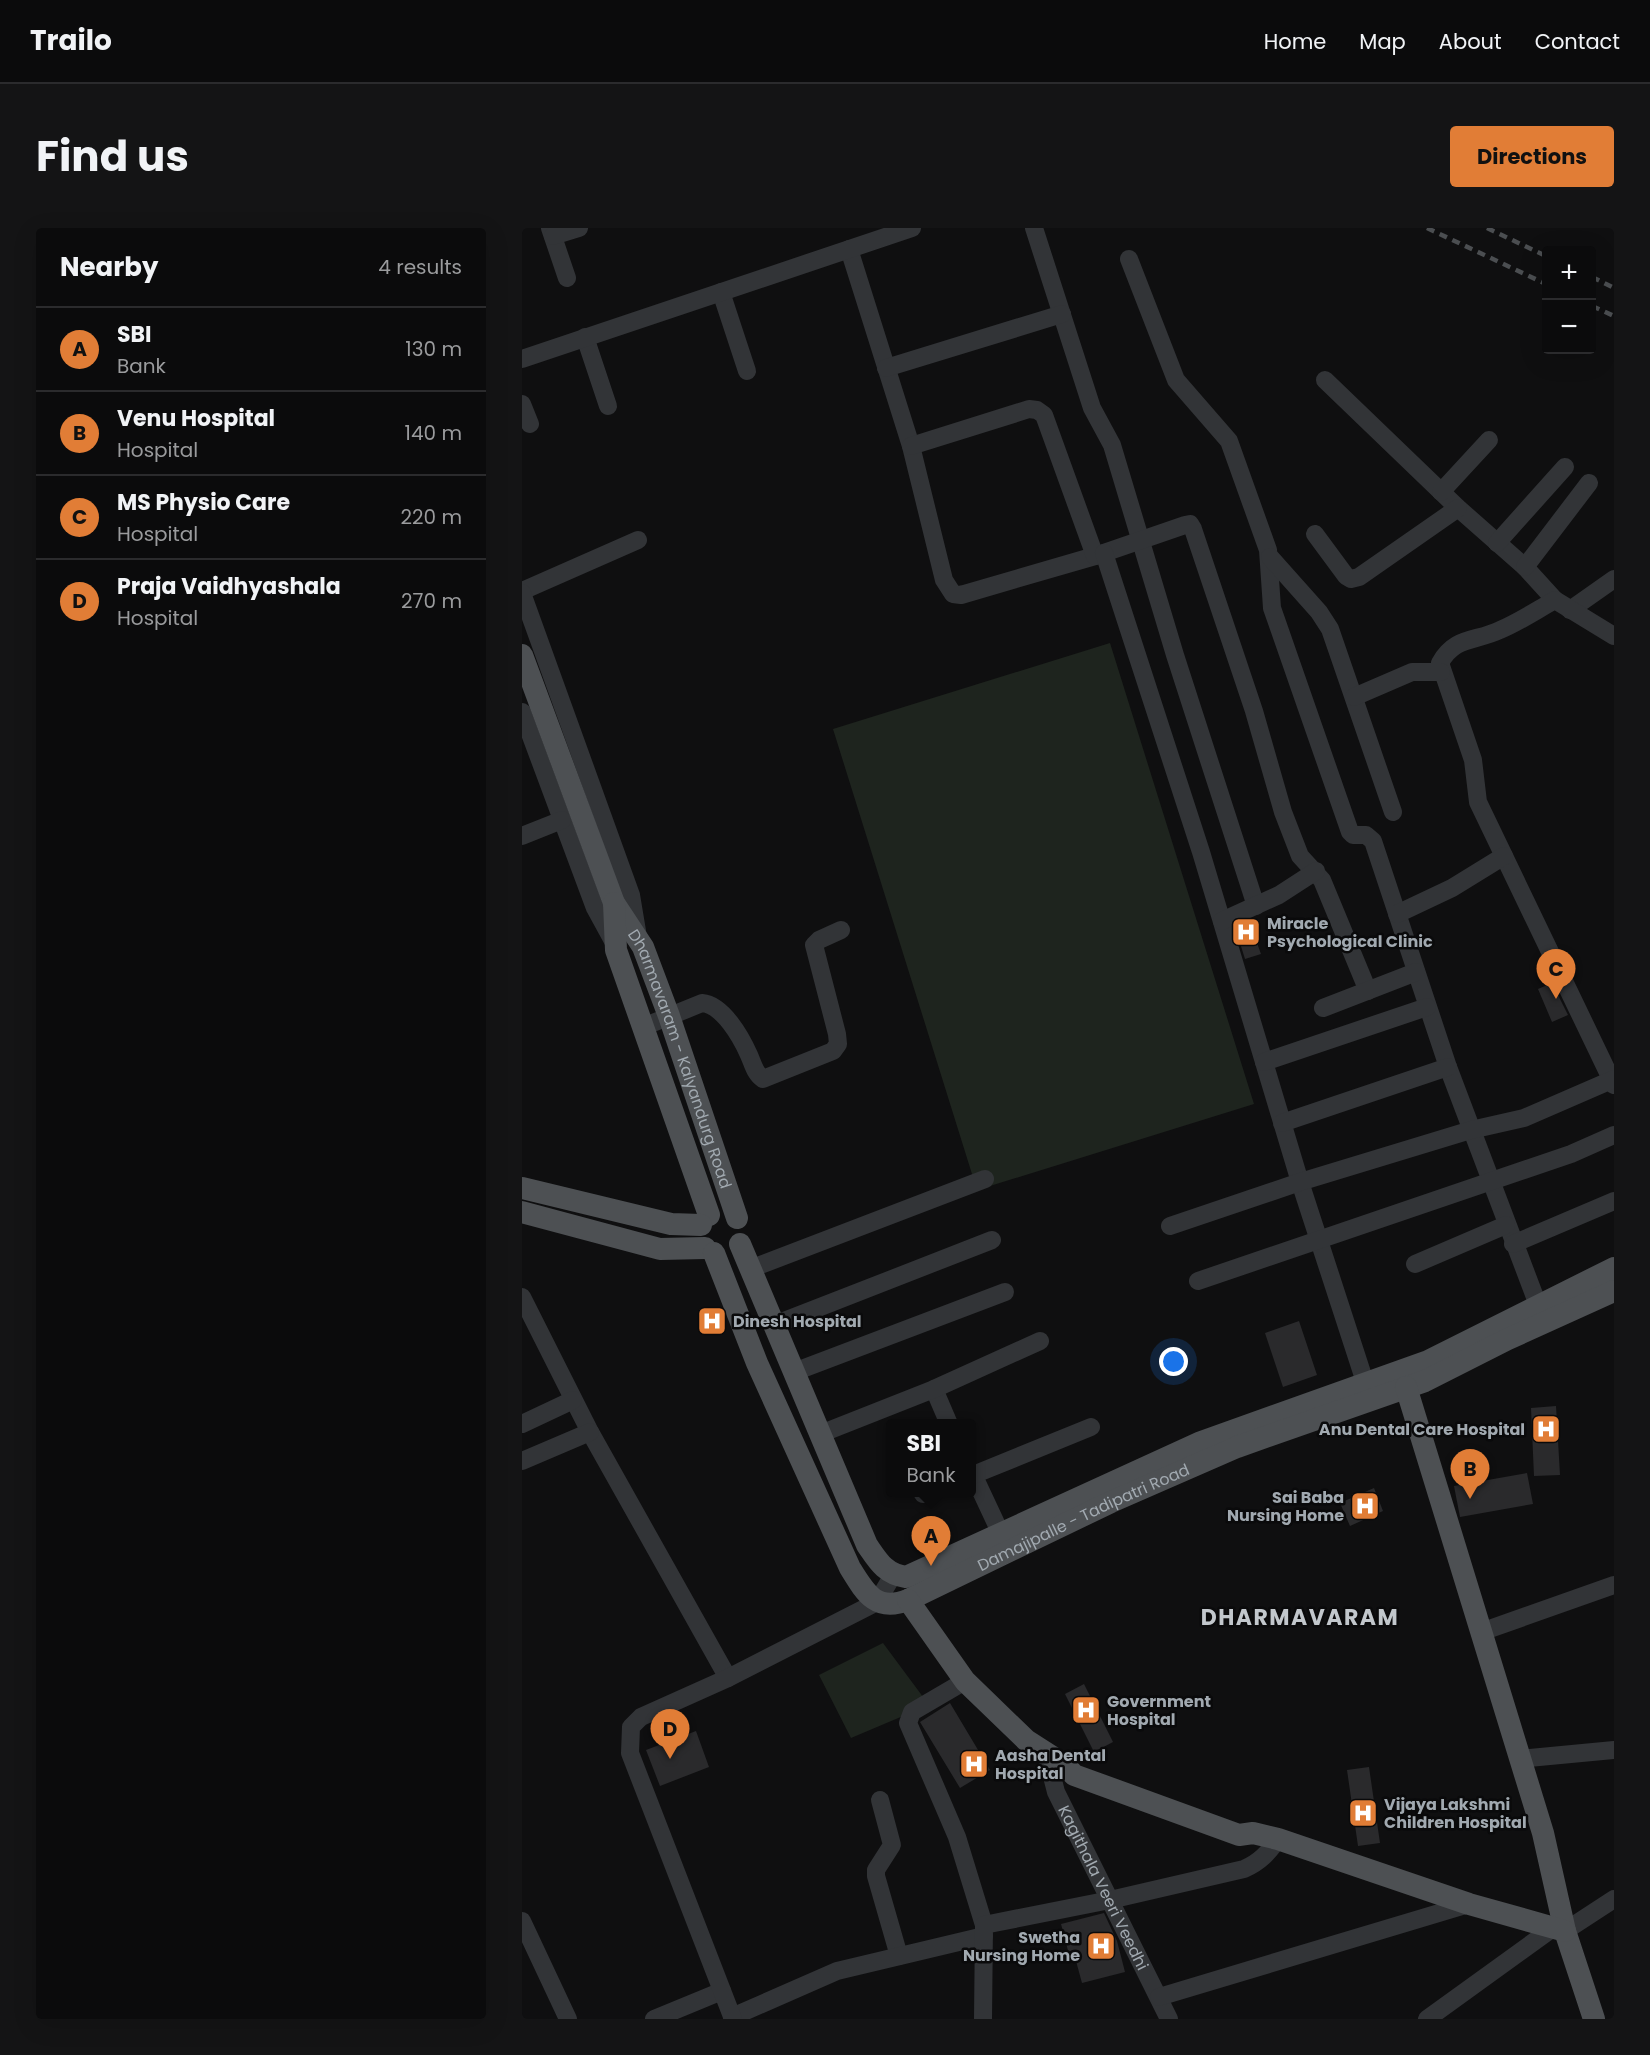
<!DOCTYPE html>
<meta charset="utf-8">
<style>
body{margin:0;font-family:Poppins,sans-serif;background:#141415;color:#f1f3f6}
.controls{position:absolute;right:18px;top:18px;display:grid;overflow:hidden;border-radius:6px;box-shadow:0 6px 24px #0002}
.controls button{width:54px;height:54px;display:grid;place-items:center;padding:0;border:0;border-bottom:2px solid #2b2b2d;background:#0b0b0c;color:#f1f3f6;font:30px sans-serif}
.you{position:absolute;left:652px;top:1134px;width:21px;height:21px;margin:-15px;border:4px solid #fff;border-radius:50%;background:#1a73e8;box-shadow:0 0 0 9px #1a73e833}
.badge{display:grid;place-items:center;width:39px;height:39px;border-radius:50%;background:#e17d36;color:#111;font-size:20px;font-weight:700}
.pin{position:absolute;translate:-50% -50px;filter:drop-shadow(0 2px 3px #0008)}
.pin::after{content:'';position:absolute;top:32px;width:21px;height:18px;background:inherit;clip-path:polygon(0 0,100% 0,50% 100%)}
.popup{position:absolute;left:364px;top:1191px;width:90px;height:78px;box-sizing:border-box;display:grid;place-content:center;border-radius:6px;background:#0b0b0c;filter:drop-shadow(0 2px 4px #0005);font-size:20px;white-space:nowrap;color:#9a9b9d}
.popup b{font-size:22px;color:#f1f3f6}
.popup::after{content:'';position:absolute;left:50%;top:100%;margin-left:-12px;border:12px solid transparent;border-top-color:#0b0b0c}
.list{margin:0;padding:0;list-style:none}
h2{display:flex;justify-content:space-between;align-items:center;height:78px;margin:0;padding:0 24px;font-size:26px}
h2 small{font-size:20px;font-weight:400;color:#9a9b9d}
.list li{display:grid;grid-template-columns:39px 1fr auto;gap:18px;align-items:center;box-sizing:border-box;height:84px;padding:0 24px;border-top:2px solid #2b2b2d}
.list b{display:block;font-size:22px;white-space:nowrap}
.list p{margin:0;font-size:20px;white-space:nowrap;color:#9a9b9d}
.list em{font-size:20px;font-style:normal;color:#9a9b9d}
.map{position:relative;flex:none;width:1092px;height:1791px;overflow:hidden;border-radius:6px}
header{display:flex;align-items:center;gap:36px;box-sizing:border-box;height:84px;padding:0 30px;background:#0b0b0c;border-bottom:2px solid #2b2b2d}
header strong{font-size:28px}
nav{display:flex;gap:33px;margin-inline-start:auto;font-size:21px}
.intro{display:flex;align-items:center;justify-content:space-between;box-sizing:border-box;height:144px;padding:0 36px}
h1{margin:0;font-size:42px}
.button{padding:15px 27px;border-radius:6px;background:#e17d36;color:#111;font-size:21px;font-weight:700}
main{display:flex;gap:36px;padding:0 36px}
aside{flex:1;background:#0b0b0c;border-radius:6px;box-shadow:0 6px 24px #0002}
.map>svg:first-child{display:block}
.green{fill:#1e241e}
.building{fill:#2a2a2c}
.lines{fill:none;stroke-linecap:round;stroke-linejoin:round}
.minor{stroke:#323437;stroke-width:18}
.major{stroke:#4d5053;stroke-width:22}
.rail{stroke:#4b4e51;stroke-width:4.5;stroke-dasharray:8 6;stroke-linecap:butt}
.labels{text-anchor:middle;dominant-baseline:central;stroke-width:5;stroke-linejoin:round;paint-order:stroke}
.poi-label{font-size:16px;font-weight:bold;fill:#a1a9b0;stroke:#0a0a0b;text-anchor:start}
.street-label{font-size:16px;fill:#a1a9b0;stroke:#0a0a0b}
.district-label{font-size:22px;font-weight:bold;letter-spacing:1.5px;fill:#c2c7cc;stroke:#0a0a0b}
</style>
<header>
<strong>Trailo</strong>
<nav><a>Home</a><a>Map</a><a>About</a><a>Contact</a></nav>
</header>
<div class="intro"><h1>Find us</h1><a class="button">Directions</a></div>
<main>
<aside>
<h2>Nearby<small>4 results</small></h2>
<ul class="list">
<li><span class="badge">A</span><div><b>SBI</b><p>Bank</p></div><em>130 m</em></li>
<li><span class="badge">B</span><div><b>Venu Hospital</b><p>Hospital</p></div><em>140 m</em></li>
<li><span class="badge">C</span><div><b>MS Physio Care</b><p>Hospital</p></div><em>220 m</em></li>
<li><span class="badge">D</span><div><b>Praja Vaidhyashala</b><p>Hospital</p></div><em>270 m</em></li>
</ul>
</aside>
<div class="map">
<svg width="1092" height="1791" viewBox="0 0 1092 1791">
<rect width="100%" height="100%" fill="#0f0f10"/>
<path class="green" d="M 588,415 L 732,876 L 455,962 L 311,501 Z
M 361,1415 L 407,1477 L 329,1510 L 297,1447 Z"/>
<path class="building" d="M 727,693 L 739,726 L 723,731 L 713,699 Z
M 1030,755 L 1046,787 L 1030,794 L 1016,761 Z
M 193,1079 L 200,1102 L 185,1107 L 178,1083 Z
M 777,1093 L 795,1147 L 761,1159 L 743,1105 Z
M 1034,1178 L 1038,1247 L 1012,1248 L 1009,1180 Z
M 1005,1245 L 1011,1276 L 938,1289 L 932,1258 Z
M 852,1260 L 861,1283 L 828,1298 L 818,1275 Z
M 562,1456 L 591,1514 L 572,1524 L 543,1466 Z
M 428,1475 L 468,1542 L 438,1560 L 398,1494 Z
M 174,1503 L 187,1539 L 138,1558 L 124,1522 Z
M 847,1539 L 858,1615 L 836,1618 L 825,1542 Z
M 582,1685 L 595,1713 L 603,1744 L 560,1755 L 554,1733 L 549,1734 L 539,1696 Z"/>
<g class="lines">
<g class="minor">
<path d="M 28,0 L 45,50"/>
<path d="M 512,0 L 570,180 L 590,217 L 653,427 L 734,678"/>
<path d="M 31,8 L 57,0"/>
<path d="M 327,21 L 389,218 L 422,352 L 431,366 L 439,367 L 573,328 L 663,297 L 668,296 L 671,301 L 732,483 L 761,584 L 778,628 L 800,652 L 846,763"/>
<path d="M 607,31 L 654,152 L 707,213 L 746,322 L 750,380 L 828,604 L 831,607 L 844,607 L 851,613 L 926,839 L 1016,1077"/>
<path d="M 199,64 L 225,143"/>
<path d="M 63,109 L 86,178"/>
<path d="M 0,131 L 390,0"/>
<path d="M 364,140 L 540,86"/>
<path d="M 803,152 L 936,280 L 1003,339 L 1033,372"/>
<path d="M 0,176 L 8,196"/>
<path d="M 389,218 L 507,181 L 515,182 L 522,187 L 573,328"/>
<path d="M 919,264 L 967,212"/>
<path d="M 793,306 L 824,348 L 829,351 L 837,349 L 936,280"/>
<path d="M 975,315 L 1043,239"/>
<path d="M 582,325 L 679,624 L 778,954 L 843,1154"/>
<path d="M 748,329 L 797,384 L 808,401 L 871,584"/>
<path d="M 1003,339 L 1067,255"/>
<path d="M 0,363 L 116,312"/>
<path d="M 0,365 L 109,667 L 116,709"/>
<path d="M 1048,382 L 1092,351"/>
<path d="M 1092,408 L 1033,372 C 1015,382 997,394 978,402 C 953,414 933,408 918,435 L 951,532 L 956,574 L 1092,857"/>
<path d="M 832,469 L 890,444 L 919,444"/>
<path d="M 0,484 L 73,680 L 91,713"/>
<path d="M 0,608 L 40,592"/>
<path d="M 875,686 L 930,660 L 982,628"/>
<path d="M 700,693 L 757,667 L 794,643"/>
<path d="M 801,780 L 894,744"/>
<path d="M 121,799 L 180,775 C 201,777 219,809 227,827 C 231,836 233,846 241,851 L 311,823 L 316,816 L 315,806 L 292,717 L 297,712 L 319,702"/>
<path d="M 742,834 L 905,779"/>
<path d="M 760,895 L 926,839"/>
<path d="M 648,998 L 778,954 L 949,902 L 1002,890 L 1092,851"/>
<path d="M 991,1016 L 1092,973"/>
<path d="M 893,1036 L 984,997"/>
<path d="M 228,1041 L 463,951"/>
<path d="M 676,1053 L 1049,926 L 1092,907"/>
<path d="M 0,1069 L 68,1204 L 206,1450"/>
<path d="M 252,1097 L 470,1012"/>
<path d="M 272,1144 L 483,1064"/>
<path d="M 412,1161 L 427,1196"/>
<path d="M 0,1196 L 51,1172"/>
<path d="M 298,1206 L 412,1161 L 518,1113"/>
<path d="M 0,1233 L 68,1204"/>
<path d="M 450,1244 L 479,1306"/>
<path d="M 451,1247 L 569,1199"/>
<path d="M 400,1264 L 401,1266"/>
<path d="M 959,1404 L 1092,1357"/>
<path d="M 443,1453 L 390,1484 L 386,1495 L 435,1609 L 462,1697"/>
<path id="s1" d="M 524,1525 L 534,1564 L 647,1791"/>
<path d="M 997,1531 L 1092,1522"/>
<path d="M 358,1572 L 370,1617 L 354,1642 L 354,1648 L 377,1728"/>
<path d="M 0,1693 L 46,1791"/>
<path d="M 1043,1703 L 1092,1671"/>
<path d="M 637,1769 L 947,1676"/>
<path d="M 210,1789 L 315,1743 L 462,1708"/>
<path d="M 132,1791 L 200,1763"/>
<path d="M 211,1791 L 108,1525 L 109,1499 L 119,1489 L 206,1450 L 355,1374 L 371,1347"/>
<path d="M 461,1791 L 462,1697 L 588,1672 L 722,1641 C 738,1634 746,1625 756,1611"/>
<path d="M 905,1791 L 1031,1700"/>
</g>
<g class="major">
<path id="s2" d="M 0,427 L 92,675 L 121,719 L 147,788 L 215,990"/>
<path d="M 92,675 L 94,722 L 187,987"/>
<path d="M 0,960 L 149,996 L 179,997"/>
<path d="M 0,984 L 138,1021 L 183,1020"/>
<path d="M 218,1016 L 345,1317 C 356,1333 363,1346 384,1349 L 679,1214 L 906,1133 L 1092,1040"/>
<path id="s3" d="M 192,1025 L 235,1135 L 328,1340 C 344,1366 354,1384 386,1372 L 589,1274 L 715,1219 L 903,1153 L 986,1111 L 1092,1063"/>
<path d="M 884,1159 L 1021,1605 L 1043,1703 L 1072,1791"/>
<path d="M 386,1372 L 443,1453 L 504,1512 L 543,1537 L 552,1547 L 717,1607 L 731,1605 L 756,1611 L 947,1676 L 1043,1703"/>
</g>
<path class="rail" d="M 905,0 L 1024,56
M 965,0 L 1024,28
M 1070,49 L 1092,60
M 1070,78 L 1092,88"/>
</g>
<defs>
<g id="hospital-square" transform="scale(1.5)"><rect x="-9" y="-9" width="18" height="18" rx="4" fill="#e17d36" stroke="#0a0a0b"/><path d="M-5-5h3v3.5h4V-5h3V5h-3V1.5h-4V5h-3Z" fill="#fff"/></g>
</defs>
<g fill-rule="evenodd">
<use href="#hospital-square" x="724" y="704"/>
<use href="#hospital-square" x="190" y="1093"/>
<use href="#hospital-square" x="1024" y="1201"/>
<use href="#hospital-square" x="843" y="1278"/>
<use href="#hospital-square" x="564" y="1482"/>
<use href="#hospital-square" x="452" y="1536"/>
<use href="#hospital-square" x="841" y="1585"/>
<use href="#hospital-square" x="579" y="1718"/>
</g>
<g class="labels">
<g class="poi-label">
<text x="745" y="695">Miracle<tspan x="745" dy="18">Psychological Clinic</tspan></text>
<text x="211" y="1093">Dinesh Hospital</text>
<text x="1003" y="1201" text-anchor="end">Anu Dental Care Hospital</text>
<text x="822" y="1269" text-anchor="end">Sai Baba<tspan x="822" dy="18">Nursing Home</tspan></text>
<text x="585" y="1473">Government<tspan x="585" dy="18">Hospital</tspan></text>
<text x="473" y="1527">Aasha Dental<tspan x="473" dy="18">Hospital</tspan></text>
<text x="862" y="1576">Vijaya Lakshmi<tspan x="862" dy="18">Children Hospital</tspan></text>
<text x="558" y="1709" text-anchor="end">Swetha<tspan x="558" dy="18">Nursing Home</tspan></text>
</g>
<g class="street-label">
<text stroke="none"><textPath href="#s2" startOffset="435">Dharmavaram - Kalyandurg Road</textPath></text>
<text stroke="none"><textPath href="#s3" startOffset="612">Damajipalle - Tadipatri Road</textPath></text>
<text stroke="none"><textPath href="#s1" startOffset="147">Kagithala Veeri Veedhi</textPath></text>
</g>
<g class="district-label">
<text x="778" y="1389">DHARMAVARAM</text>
</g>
</g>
</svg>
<div class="controls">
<button>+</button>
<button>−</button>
</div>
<div class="you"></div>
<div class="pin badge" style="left:409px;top:1338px">A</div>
<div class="popup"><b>SBI</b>Bank</div>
<div class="pin badge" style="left:948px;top:1271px">B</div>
<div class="pin badge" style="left:1034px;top:771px">C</div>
<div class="pin badge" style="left:148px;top:1531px">D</div>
</div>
</main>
